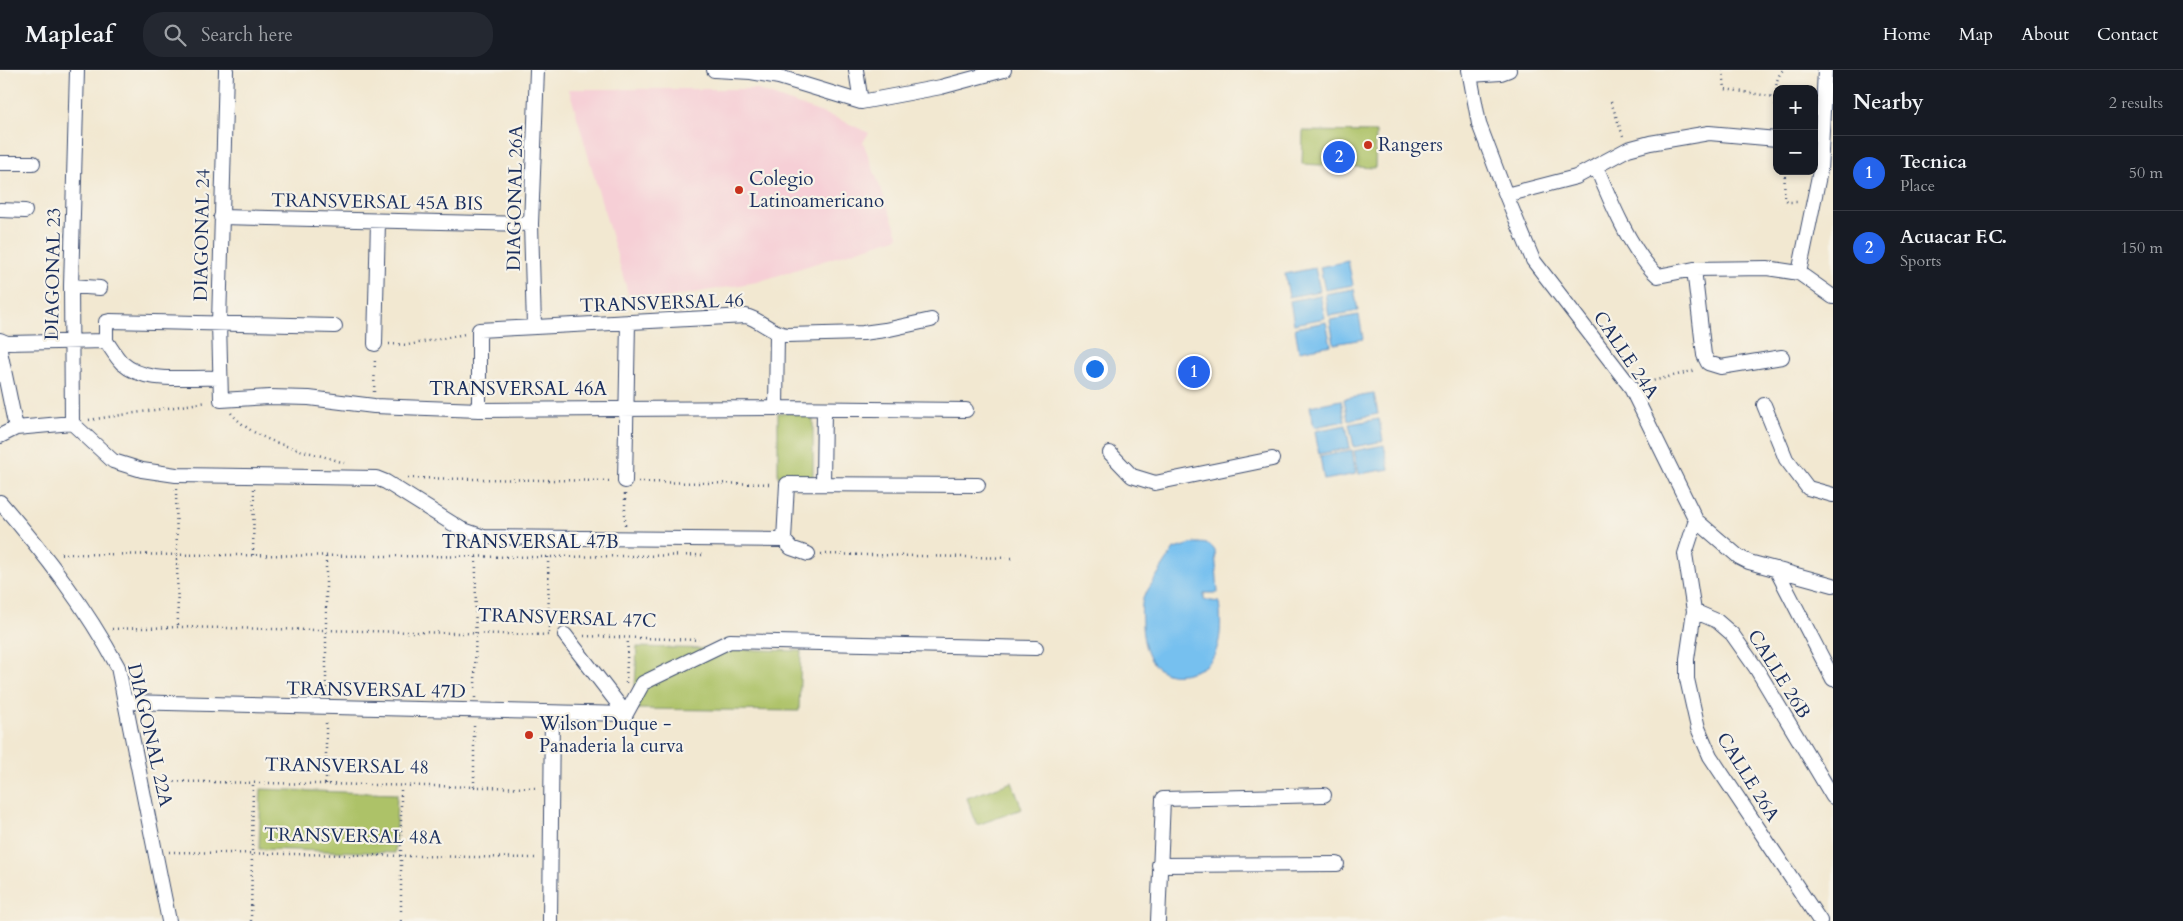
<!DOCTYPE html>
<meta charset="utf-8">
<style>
body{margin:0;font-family:Cardo,serif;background:#242831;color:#f1f3f6}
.controls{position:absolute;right:15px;top:15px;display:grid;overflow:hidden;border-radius:10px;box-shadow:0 2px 8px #0003}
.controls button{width:45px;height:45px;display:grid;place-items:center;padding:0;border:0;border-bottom:1px solid #363941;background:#171b24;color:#f1f3f6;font:25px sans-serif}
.you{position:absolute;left:1094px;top:298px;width:18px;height:18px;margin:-12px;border:4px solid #fff;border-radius:50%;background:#1a73e8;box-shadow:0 0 0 8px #1a73e833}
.badge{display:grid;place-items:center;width:32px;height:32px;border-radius:50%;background:#2563eb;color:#fff;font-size:16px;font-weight:700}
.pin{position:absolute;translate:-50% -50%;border:2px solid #fff;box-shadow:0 1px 5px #0006}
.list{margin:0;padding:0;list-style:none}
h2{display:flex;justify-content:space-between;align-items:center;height:65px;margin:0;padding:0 20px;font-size:21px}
h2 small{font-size:16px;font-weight:400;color:#9ea1a6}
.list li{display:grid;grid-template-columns:32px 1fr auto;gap:15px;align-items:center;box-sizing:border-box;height:75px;padding:0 20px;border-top:1px solid #363941}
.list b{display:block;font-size:19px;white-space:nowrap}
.list p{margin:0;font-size:16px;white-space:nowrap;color:#9ea1a6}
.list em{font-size:16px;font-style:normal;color:#9ea1a6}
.icon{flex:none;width:28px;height:28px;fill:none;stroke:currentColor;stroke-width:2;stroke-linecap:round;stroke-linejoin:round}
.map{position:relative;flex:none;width:1833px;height:851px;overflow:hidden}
header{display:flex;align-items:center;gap:30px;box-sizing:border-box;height:70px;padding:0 25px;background:#171b24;border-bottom:1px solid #363941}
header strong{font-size:24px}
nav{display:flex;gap:28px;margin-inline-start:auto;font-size:18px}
.search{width:350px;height:45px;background:#242831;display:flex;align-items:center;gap:12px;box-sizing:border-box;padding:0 18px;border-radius:20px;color:#9ea1a6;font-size:19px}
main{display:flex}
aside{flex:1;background:#171b24}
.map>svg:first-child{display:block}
.built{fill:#f6cfd6}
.green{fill:#adc267;stroke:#647862}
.water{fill:#76c0ef;stroke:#4878a6}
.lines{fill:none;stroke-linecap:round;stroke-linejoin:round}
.minor-casing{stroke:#3b4b6f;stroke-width:16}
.path{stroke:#3b4b6f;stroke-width:2.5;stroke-dasharray:1 4;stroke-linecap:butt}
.minor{stroke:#fff;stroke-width:14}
.poi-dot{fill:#c8321e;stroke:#f7f3e8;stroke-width:2}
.labels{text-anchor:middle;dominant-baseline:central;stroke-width:4.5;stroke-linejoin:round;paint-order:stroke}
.poi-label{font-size:19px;fill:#1b2f5e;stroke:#f7f3e8;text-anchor:start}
.street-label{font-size:19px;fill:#1b2f5e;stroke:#f7f3e8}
</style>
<header>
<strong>Mapleaf</strong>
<div class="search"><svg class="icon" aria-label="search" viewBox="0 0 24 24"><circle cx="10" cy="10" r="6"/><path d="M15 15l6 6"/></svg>Search here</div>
<nav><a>Home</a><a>Map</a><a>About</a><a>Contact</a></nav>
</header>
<main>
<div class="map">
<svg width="1833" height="851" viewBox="0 0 1833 851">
<rect width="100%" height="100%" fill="#f7f3e8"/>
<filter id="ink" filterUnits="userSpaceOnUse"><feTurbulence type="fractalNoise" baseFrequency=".02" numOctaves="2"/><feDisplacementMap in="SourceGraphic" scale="10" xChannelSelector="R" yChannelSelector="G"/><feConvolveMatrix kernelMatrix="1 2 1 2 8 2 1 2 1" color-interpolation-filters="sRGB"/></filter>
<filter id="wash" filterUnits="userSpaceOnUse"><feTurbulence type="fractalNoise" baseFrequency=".0096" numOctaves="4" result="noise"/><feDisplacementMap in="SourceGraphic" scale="20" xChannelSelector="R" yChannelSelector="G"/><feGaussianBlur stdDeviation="1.12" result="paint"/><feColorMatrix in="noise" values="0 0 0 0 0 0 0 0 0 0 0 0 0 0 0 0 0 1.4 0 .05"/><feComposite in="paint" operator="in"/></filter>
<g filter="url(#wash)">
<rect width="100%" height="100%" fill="#f2e8d1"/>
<path class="built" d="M 569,19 L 755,19 L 839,49 L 869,63 L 863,72 L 899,167 L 757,212 L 631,234 Z"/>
<path class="green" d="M 1303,61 L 1376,62 L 1375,98 L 1302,94 Z
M 778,343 L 813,343 L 813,407 L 778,407 Z
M 637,577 L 801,581 L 799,641 L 634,639 Z
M 1012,712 L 1022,739 L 977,755 L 967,728 Z
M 261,719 L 397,724 L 395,783 L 259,779 Z"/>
<path class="water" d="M 1348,191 L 1353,215 L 1325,220 L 1320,197 Z
M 1315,198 L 1320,221 L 1289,227 L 1285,204 Z
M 1354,219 L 1358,241 L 1329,246 L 1325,224 Z
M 1320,225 L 1325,248 L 1294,254 L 1290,231 Z
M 1359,245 L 1363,269 L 1334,274 L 1330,250 Z
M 1326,252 L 1331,275 L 1299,281 L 1295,258 Z
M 1374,324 L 1378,344 L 1348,350 L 1344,329 Z
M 1341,330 L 1345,351 L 1314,357 L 1310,336 Z
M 1379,349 L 1383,371 L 1354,377 L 1349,354 Z
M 1346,355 L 1350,378 L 1319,384 L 1315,361 Z
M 1384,375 L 1389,399 L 1359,404 L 1354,381 Z
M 1352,380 L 1356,404 L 1324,410 L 1320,386 Z
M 1195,473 C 1203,473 1211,473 1215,481 L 1218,523 L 1204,523 L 1204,530 L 1219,532 C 1221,547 1222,566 1216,581 C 1212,593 1202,599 1191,602 C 1156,613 1144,586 1142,556 C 1142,546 1140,536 1144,526 L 1174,479 Z"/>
</g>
<g filter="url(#ink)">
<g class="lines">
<g class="minor-casing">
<path id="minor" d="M 77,0 L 71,216 L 72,353 L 113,391 L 142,400 L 176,405 L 376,408 L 386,412 L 461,459 L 484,467 L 784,470
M 226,0 L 219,253 L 221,330 L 270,327 L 309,328 L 374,336 L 479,340 L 776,338 L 966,340
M 714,0 L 751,2 L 779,7 L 861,32 L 941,17 L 1004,0
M 856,0 L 861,32
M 1469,0 L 1479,54 L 1506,125 L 1533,190 L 1630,316 L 1696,450 L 1739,487 L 1749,492 L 1833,515
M 1470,5 L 1501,3 L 1509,0
M 0,93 L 33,93
M 1596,96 C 1609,128 1632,184 1658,206 L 1694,199 L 1767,198 L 1799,203 L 1833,227
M 1506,125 L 1576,107 L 1628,79 L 1650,73 L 1709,63 L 1777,69
M 0,140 L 25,141
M 221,147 L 531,154
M 1694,199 L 1704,285 L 1708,293 L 1721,297 L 1782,287
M 1799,203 L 1820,101 L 1825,0
M 71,216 L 100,218
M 534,256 L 531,154 L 537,0
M 0,270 L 7,273 L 106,271 L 106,252 L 110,251 L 335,256
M 106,271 C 111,278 116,287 122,293 C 146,315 189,306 219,308
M 375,274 L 378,151
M 0,281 L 16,358
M 1764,335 L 1786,389 L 1808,418 L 1833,425
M 776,338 L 777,264
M 479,340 L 479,260 L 746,246 C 761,250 771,263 787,265 L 863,263 L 885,260 L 931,250
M 0,366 L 16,358 L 72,353
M 1110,383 L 1132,406 L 1155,413 L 1272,389
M 625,411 L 628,252
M 823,414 L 824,339
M 0,432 C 45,484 85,536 118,597 L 169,851
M 1696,450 L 1685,484 L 1694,541 L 1687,589 L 1687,609 L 1698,658 L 1710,686 L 1820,851
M 808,484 L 791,478 L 784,470 L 787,414 L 978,415
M 1776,499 L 1833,609
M 1694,541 L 1717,551 L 1732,564 L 1756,598 L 1833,727
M 565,565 L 626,644
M 126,632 L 626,644
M 626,644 L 643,613 L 730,571 L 1036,578
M 1159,795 L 1337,794
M 550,851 L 552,643
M 1158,851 L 1163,729 L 1324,725"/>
</g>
<path class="path" d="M 1723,0 L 1725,19 L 1775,27
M 1611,32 L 1623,66
M 1777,50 C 1776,35 1772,11 1783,0
M 1785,101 L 1784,127 L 1788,132 L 1799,132
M 389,274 L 408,275 L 465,264
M 1644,313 L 1697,300
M 374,322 L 375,288
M 231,343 C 259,376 306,379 344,393
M 89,350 L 207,332
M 408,408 L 613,411
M 638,412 L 773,414
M 176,419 L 178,557
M 625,455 L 625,423
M 61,484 L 548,487 L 706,485
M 821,484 L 1015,488
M 253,485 L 254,419
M 548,487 L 549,565
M 112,559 L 178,557 L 551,565
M 584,566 L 699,570
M 626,613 L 628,568
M 326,623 L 326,486
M 475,628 L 476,486
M 154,711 L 538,718
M 326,714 L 326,651
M 474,717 L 474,654
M 169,782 L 536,788
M 251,851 L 253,713
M 401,851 L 401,716"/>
<use href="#minor" class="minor"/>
</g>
</g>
<g class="poi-dot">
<circle cx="1368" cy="75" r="5"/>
<circle cx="739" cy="120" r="5"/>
<circle cx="529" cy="665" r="5"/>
</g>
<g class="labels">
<g class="poi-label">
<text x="1378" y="75">Rangers</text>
<text x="749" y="109">Colegio<tspan x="749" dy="22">Latinoamericano</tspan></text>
<text x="539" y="654">Wilson Duque -<tspan x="539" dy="22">Panaderia la curva</tspan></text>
</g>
<g class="street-label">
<text transform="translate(515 128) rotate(-89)">DIAGONAL 26A</text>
<text transform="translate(377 132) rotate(1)">TRANSVERSAL 45A BIS</text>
<text transform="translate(202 165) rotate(-89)">DIAGONAL 24</text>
<text transform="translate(53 204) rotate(-89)">DIAGONAL 23</text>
<text transform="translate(662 233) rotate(-2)">TRANSVERSAL 46</text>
<text transform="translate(1626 285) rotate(56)">CALLE 24A</text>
<text x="518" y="319">TRANSVERSAL 46A</text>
<text x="530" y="472">TRANSVERSAL 47B</text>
<text transform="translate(567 548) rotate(2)">TRANSVERSAL 47C</text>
<text transform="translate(1779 604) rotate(58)">CALLE 26B</text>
<text transform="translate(376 620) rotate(1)">TRANSVERSAL 47D</text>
<text transform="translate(150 665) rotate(77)">DIAGONAL 22A</text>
<text transform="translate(347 696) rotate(1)">TRANSVERSAL 48</text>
<text transform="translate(1748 707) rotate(58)">CALLE 26A</text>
<text transform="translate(353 766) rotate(1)">TRANSVERSAL 48A</text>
</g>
</g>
</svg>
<div class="controls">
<button>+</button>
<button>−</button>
</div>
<div class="you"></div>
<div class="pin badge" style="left:1194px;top:302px">1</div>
<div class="pin badge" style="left:1339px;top:87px">2</div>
</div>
<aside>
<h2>Nearby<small>2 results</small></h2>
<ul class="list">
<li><span class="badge">1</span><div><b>Tecnica</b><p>Place</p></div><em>50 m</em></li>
<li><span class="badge">2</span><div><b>Acuacar F.C.</b><p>Sports</p></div><em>150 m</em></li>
</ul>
</aside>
</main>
